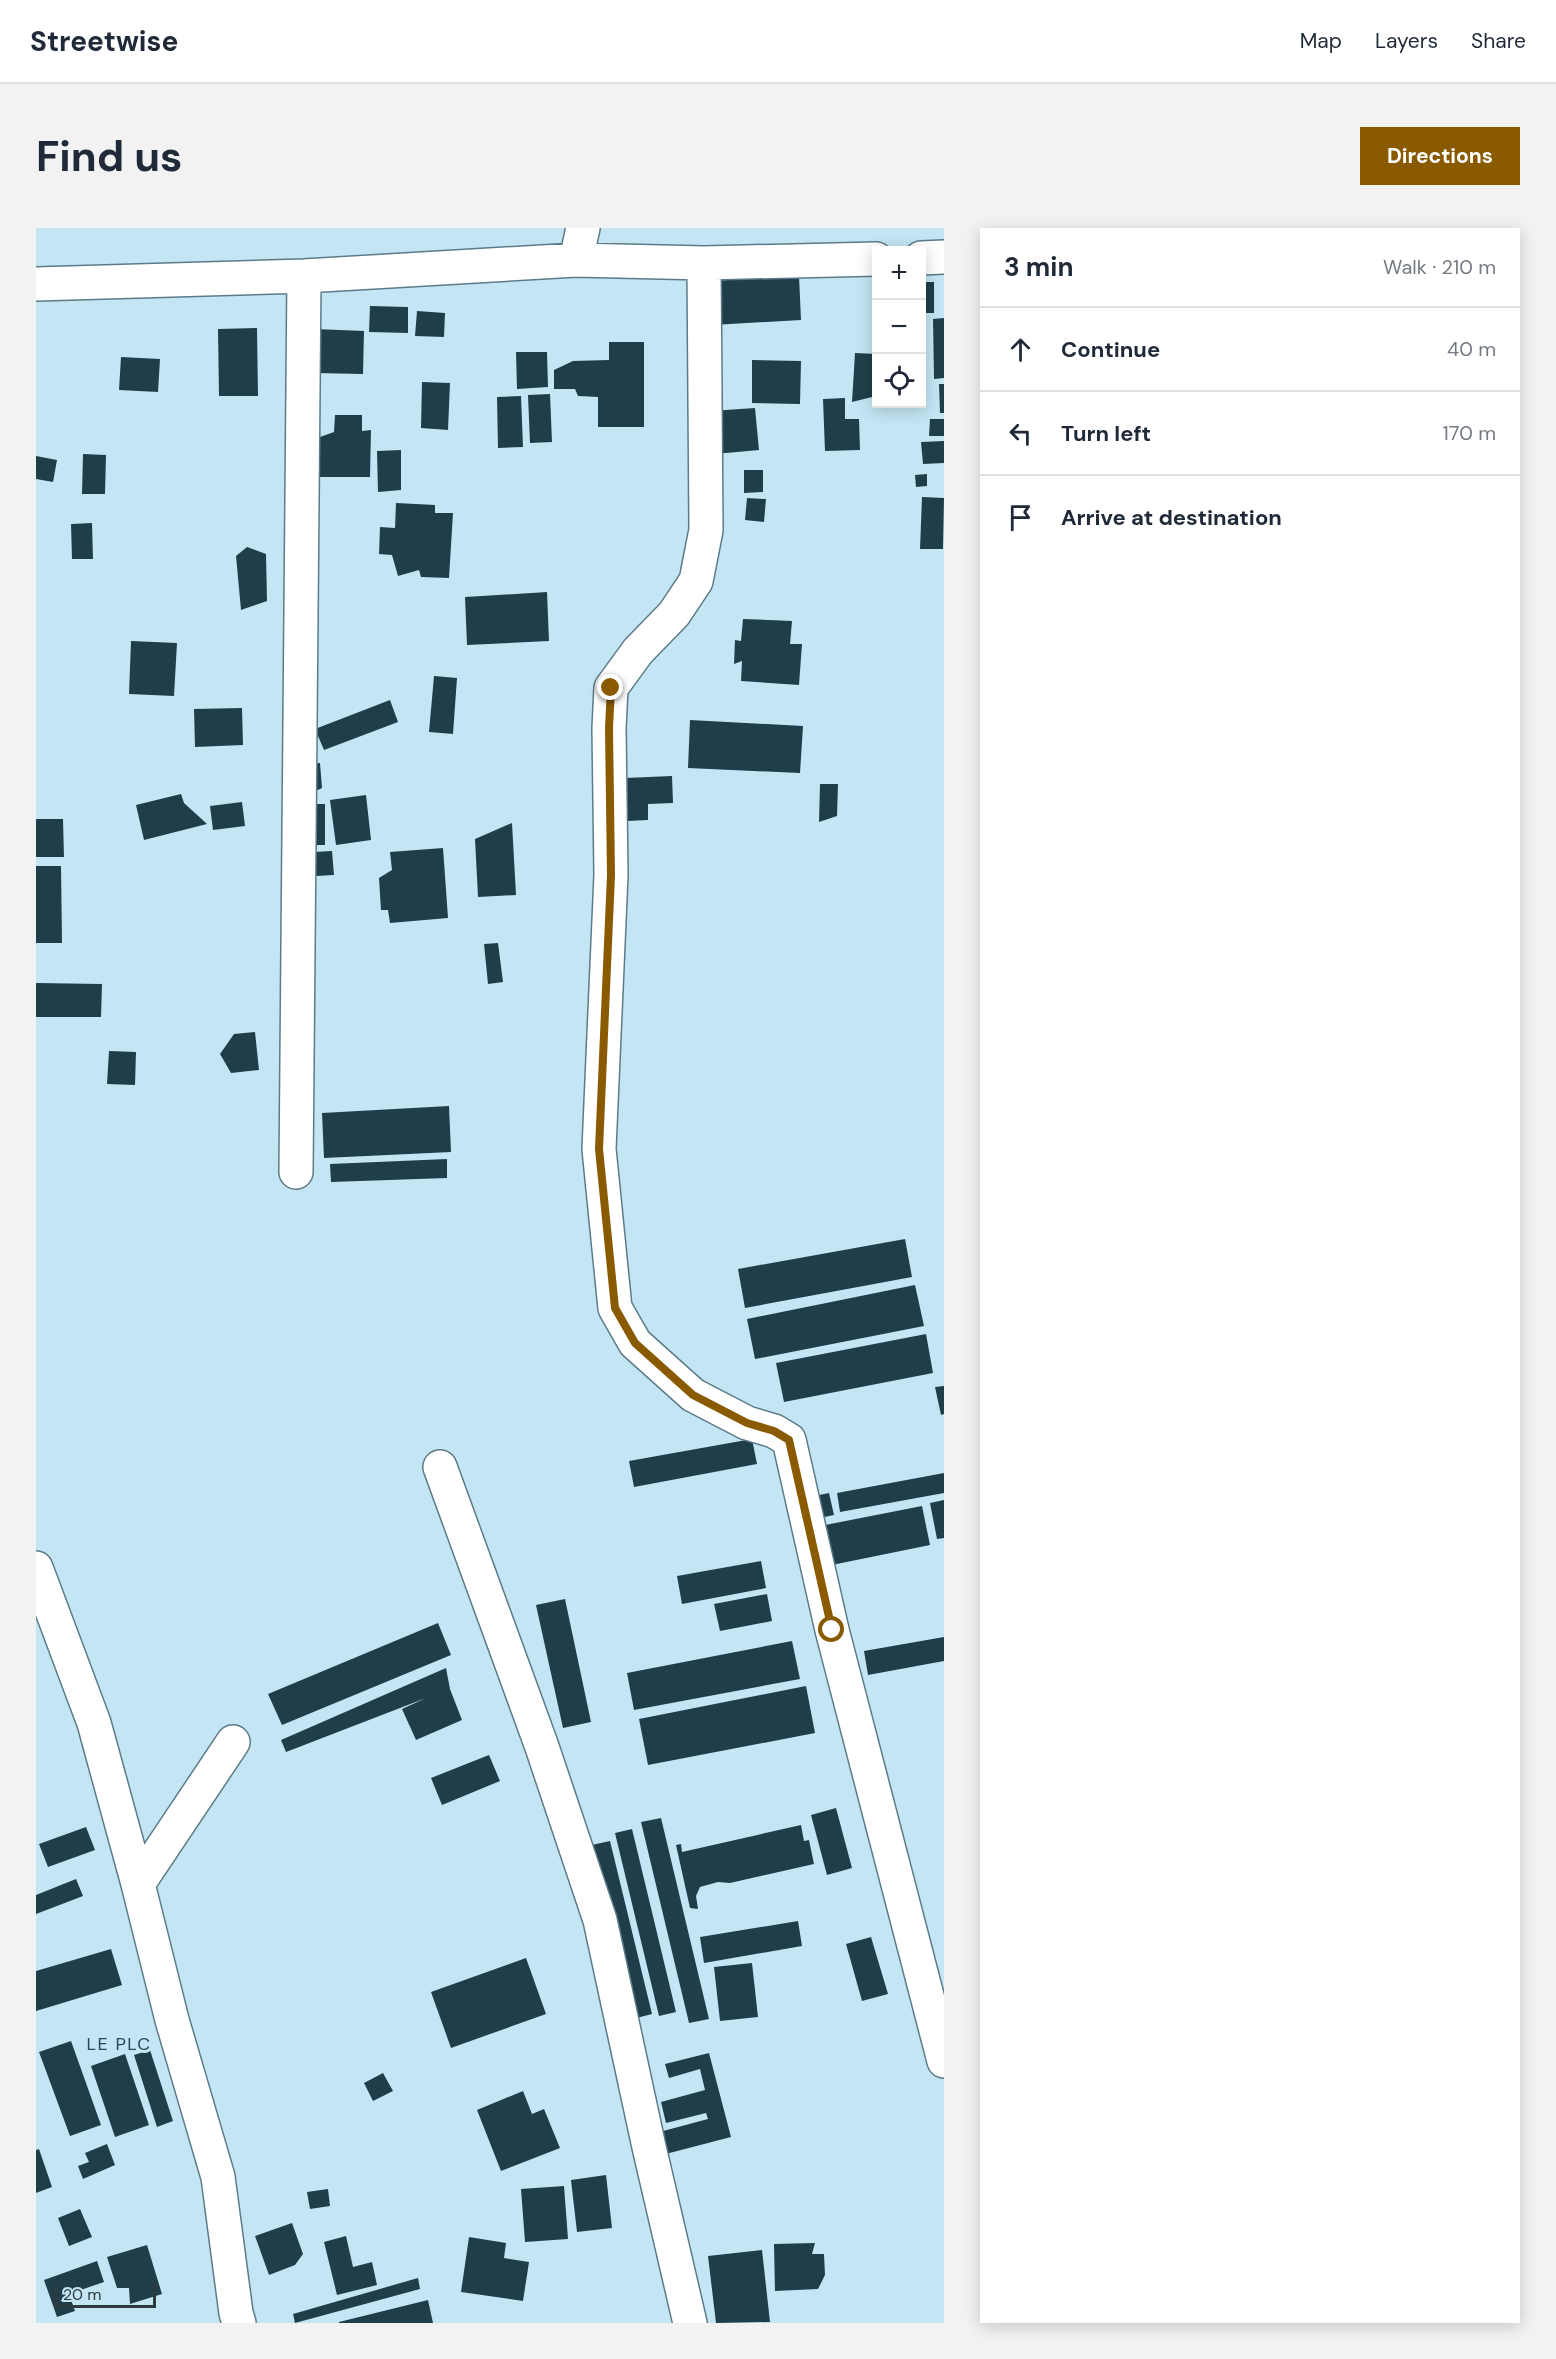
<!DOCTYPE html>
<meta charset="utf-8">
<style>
body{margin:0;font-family:"DM Sans",sans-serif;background:#f2f2f3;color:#1f2937}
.controls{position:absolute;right:18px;top:18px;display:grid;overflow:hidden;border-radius:0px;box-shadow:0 3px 15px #0003}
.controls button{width:54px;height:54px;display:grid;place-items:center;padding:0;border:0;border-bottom:2px solid #e0e1e3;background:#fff;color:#1f2937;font:30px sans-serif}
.scale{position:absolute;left:18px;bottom:15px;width:102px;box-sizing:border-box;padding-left:6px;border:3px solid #2d3a40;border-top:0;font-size:16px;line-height:21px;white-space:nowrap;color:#2d3a40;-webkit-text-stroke:4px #c4e6f4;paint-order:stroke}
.stop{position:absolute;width:18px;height:18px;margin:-14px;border:4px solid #895a00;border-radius:50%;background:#fff}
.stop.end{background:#895a00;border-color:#fff;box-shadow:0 2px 6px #0008}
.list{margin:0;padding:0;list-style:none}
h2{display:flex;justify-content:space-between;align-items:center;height:78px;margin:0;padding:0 24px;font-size:26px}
h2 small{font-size:20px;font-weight:400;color:#747a83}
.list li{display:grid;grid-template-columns:39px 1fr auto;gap:18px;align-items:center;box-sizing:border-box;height:84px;padding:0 24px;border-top:2px solid #e0e1e3}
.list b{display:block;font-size:22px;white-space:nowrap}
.list em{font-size:20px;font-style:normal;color:#747a83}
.icon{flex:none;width:33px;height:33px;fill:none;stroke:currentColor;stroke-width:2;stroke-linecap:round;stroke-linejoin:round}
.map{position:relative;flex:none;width:908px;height:2095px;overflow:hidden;border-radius:0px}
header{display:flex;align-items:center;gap:36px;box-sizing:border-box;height:84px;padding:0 30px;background:#fff;border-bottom:2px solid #e0e1e3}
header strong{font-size:28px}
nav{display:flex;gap:33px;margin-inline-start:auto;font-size:21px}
.intro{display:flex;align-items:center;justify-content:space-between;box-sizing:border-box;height:144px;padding:0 36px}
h1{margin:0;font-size:42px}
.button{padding:15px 27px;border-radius:0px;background:#895a00;color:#fff;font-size:21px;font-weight:700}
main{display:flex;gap:36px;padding:0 36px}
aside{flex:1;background:#fff;border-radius:0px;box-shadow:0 3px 15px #0003}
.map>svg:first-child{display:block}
.building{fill:#203e49}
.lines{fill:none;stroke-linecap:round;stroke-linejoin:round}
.street-casing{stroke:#5c7b88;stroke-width:36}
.street{stroke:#fff;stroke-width:33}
.route{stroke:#895a00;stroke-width:8}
.labels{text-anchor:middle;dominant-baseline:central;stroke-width:6;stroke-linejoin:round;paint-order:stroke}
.neighbourhood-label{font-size:18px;letter-spacing:1.5px;fill:#2a4853;stroke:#c4e6f4}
</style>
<header>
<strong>Streetwise</strong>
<nav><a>Map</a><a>Layers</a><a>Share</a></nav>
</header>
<div class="intro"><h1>Find us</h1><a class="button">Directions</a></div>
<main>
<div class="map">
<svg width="908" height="2095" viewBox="0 0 908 2095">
<rect width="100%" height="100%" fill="#c4e6f4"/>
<path class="building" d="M 763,48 L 765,92 L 677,97 L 674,53 Z
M 885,54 L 898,54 L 898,85 L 885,85 Z
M 334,78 L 372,79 L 372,105 L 333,104 Z
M 381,83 L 409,85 L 408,109 L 379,108 Z
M 908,90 L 908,150 L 898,151 L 897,91 Z
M 221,100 L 222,168 L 183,168 L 182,101 Z
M 279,101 L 328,103 L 327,146 L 277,145 Z
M 573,114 L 608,114 L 608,199 L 562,199 L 562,169 L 542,168 L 539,161 L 518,161 L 518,142 L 537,133 L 573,132 Z
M 480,124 L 511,124 L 512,159 L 481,161 Z
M 819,125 L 840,126 L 840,168 L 816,174 Z
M 85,129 L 124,131 L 122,164 L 83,162 Z
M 716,132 L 765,133 L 764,176 L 716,175 Z
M 386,154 L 414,155 L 412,202 L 385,200 Z
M 903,156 L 908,156 L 908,185 L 904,185 Z
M 514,166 L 516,214 L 494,215 L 492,167 Z
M 485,168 L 487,219 L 462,220 L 461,169 Z
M 809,170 L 809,191 L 823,191 L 824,222 L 789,223 L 787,171 Z
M 719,180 L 723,222 L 679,226 L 675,183 Z
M 299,187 L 326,187 L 326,203 L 335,202 L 334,249 L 280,249 L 281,210 L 298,204 Z
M 894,191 L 908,191 L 908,208 L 893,208 Z
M 908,213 L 908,235 L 887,236 L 885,214 Z
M 365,222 L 365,262 L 342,264 L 341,223 Z
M 47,226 L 70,227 L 69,266 L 46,266 Z
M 0,228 L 21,232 L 17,254 L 0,251 Z
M 708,242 L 727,242 L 727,264 L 708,265 Z
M 891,246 L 891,258 L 880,259 L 879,247 Z
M 886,269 L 908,270 L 907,321 L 884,321 Z
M 711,270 L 730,271 L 728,294 L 709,292 Z
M 360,275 L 399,277 L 399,285 L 417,285 L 413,350 L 385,349 L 383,342 L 362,348 L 356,327 L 343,326 L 344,299 L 359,300 Z
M 56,295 L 57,331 L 36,331 L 35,296 Z
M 211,319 L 230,326 L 231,373 L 205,382 L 200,328 Z
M 511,364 L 513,413 L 431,417 L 429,369 Z
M 707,391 L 756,393 L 754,416 L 766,416 L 763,457 L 705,453 L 706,433 L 698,436 L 699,412 L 705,413 Z
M 95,413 L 141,415 L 138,468 L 93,466 Z
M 398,448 L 421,450 L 417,506 L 393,504 Z
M 354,472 L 362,494 L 288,522 L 279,501 Z
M 206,480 L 207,517 L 159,519 L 158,481 Z
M 654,492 L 767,498 L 764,545 L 652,540 Z
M 284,535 L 286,560 L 273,566 L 272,536 Z
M 636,548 L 637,575 L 612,576 L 612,592 L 591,593 L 589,550 Z
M 784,556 L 802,556 L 801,588 L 783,594 Z
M 145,566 L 148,575 L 171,596 L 108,612 L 100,577 Z
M 330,567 L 335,612 L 300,617 L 294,572 Z
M 206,574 L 209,598 L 177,602 L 174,578 Z
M 271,576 L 289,576 L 289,617 L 272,617 Z
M 0,591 L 27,591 L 28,629 L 0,629 Z
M 476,595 L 480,667 L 442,669 L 439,611 Z
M 407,620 L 412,690 L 354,695 L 352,682 L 345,682 L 343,650 L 356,642 L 354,624 Z
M 296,623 L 298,647 L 280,648 L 278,624 Z
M 0,638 L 25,638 L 26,715 L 0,715 Z
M 462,715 L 467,754 L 452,756 L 448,716 Z
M 0,755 L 66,756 L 65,789 L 0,789 Z
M 219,804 L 223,842 L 195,845 L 184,826 L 198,806 Z
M 73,823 L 100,824 L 99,857 L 71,856 Z
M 413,878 L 415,924 L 288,930 L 286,885 Z
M 411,931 L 411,950 L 295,954 L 294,936 Z
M 869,1011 L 876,1049 L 709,1080 L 702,1041 Z
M 879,1057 L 888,1098 L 719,1131 L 711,1091 Z
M 890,1106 L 897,1145 L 748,1174 L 740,1135 Z
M 908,1158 L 908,1186 L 905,1187 L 899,1159 Z
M 716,1211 L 721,1236 L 598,1259 L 593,1233 Z
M 908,1245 L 908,1265 L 804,1284 L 801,1265 Z
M 793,1265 L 798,1287 L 779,1291 L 774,1269 Z
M 908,1272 L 908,1310 L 901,1311 L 894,1275 Z
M 886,1278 L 894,1317 L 786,1339 L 779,1299 Z
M 725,1333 L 730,1360 L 646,1376 L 641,1348 Z
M 731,1366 L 736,1393 L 684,1403 L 678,1376 Z
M 529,1371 L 555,1494 L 527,1500 L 500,1377 Z
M 402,1395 L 415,1427 L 246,1497 L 232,1466 Z
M 908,1409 L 908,1433 L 832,1447 L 828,1423 Z
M 756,1413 L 764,1451 L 598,1482 L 591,1445 Z
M 410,1440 L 414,1461 L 426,1492 L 380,1512 L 366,1481 L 390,1470 L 250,1524 L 245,1512 Z
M 770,1458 L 779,1505 L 612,1537 L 603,1491 Z
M 453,1527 L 464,1553 L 406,1577 L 395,1550 Z
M 800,1580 L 816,1640 L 791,1647 L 775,1587 Z
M 625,1590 L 673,1791 L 653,1795 L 605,1594 Z
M 765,1597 L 768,1613 L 773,1612 L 778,1636 L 694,1655 L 682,1654 L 664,1659 L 660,1668 L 662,1681 L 654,1680 L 640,1617 L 645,1616 L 646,1624 Z
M 50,1599 L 59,1622 L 12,1639 L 3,1616 Z
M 596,1601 L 640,1784 L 623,1788 L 579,1605 Z
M 574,1613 L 616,1786 L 593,1792 L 551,1618 Z
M 40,1651 L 47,1668 L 0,1686 L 0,1667 Z
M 762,1693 L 766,1718 L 668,1735 L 664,1709 Z
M 835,1709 L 852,1766 L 826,1773 L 810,1716 Z
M 75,1721 L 86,1757 L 0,1783 L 0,1743 Z
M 490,1730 L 510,1786 L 415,1820 L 395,1764 Z
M 716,1735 L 722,1789 L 684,1793 L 678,1739 Z
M 35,1813 L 65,1897 L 34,1908 L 3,1824 Z
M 114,1822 L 137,1893 L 121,1899 L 98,1827 Z
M 673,1825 L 695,1909 L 622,1928 L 616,1906 L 672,1891 L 670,1885 L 630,1895 L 625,1874 L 669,1862 L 664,1841 L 633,1850 L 629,1836 Z
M 89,1826 L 113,1897 L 79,1909 L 55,1838 Z
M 347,1845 L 357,1863 L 337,1873 L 328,1855 Z
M 487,1863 L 496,1886 L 508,1881 L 524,1920 L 465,1943 L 441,1882 Z
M 71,1916 L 79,1937 L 47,1951 L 42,1938 L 53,1934 L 49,1925 Z
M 3,1921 L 16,1959 L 0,1965 L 0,1922 Z
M 570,1947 L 576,2000 L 541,2004 L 535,1952 Z
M 528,1958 L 532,2011 L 489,2014 L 485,1961 Z
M 292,1961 L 294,1978 L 274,1981 L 271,1964 Z
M 44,1981 L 56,2009 L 33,2018 L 22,1990 Z
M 256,1995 L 267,2026 L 259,2037 L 233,2047 L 219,2008 Z
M 310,2008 L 317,2039 L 336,2034 L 341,2057 L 301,2067 L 288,2014 Z
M 433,2009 L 470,2015 L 468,2030 L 493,2034 L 487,2073 L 425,2064 Z
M 779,2015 L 776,2026 L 788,2026 L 789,2047 L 782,2061 L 739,2063 L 738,2016 Z
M 111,2017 L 126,2066 L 94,2076 L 93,2060 L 81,2060 L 71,2029 Z
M 726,2022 L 734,2094 L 680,2095 L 672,2028 Z
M 61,2033 L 68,2054 L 33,2066 L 39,2083 L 21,2089 L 8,2052 Z
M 382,2050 L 384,2061 L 259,2095 L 257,2086 Z
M 392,2072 L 397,2095 L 303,2095 L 303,2094 Z"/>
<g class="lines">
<g class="street-casing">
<path id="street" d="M 885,30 L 908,29
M 540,32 L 547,0
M 668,35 L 670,302 L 660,353 L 638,386 L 602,423 L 575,460 L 573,500 L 575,647 L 563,921 L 579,1080 L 599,1115 L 657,1167 L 711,1195 L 738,1203 L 753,1212 L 796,1402 L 908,1833
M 0,56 L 268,48 L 540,32 L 668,35 L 840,31
M 260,944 L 268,48
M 404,1239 L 506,1519 L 564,1692 L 613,1919 L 654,2095
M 0,1340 L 58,1495 L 102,1656
M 197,1514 L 102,1656 L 136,1792 L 182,1949 L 200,2085 L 203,2095"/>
</g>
<use href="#street" class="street"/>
</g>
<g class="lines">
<path class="route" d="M 575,460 L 573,500 L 575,647 L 563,921 L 579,1080 L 599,1115 L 657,1167 L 711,1195 L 738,1203 L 753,1212 L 796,1402"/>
</g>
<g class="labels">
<g class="neighbourhood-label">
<text x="83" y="1816">LE PLC</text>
</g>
</g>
</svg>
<div class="controls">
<button>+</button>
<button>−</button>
<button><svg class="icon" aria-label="locate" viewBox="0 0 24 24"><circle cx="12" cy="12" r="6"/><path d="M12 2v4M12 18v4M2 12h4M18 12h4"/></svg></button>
</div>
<div class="scale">20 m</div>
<div class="stop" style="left:796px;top:1402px"></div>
<div class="stop end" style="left:575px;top:460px"></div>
</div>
<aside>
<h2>3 min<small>Walk · 210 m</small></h2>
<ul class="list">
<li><svg class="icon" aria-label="ahead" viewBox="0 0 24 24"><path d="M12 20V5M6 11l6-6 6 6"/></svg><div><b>Continue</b></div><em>40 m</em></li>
<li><svg class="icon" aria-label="left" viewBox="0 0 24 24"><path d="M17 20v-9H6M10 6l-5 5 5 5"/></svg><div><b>Turn left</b></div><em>170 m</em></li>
<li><svg class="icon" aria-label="arrive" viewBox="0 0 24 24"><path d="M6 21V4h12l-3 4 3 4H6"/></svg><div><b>Arrive at destination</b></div></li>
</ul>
</aside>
</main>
